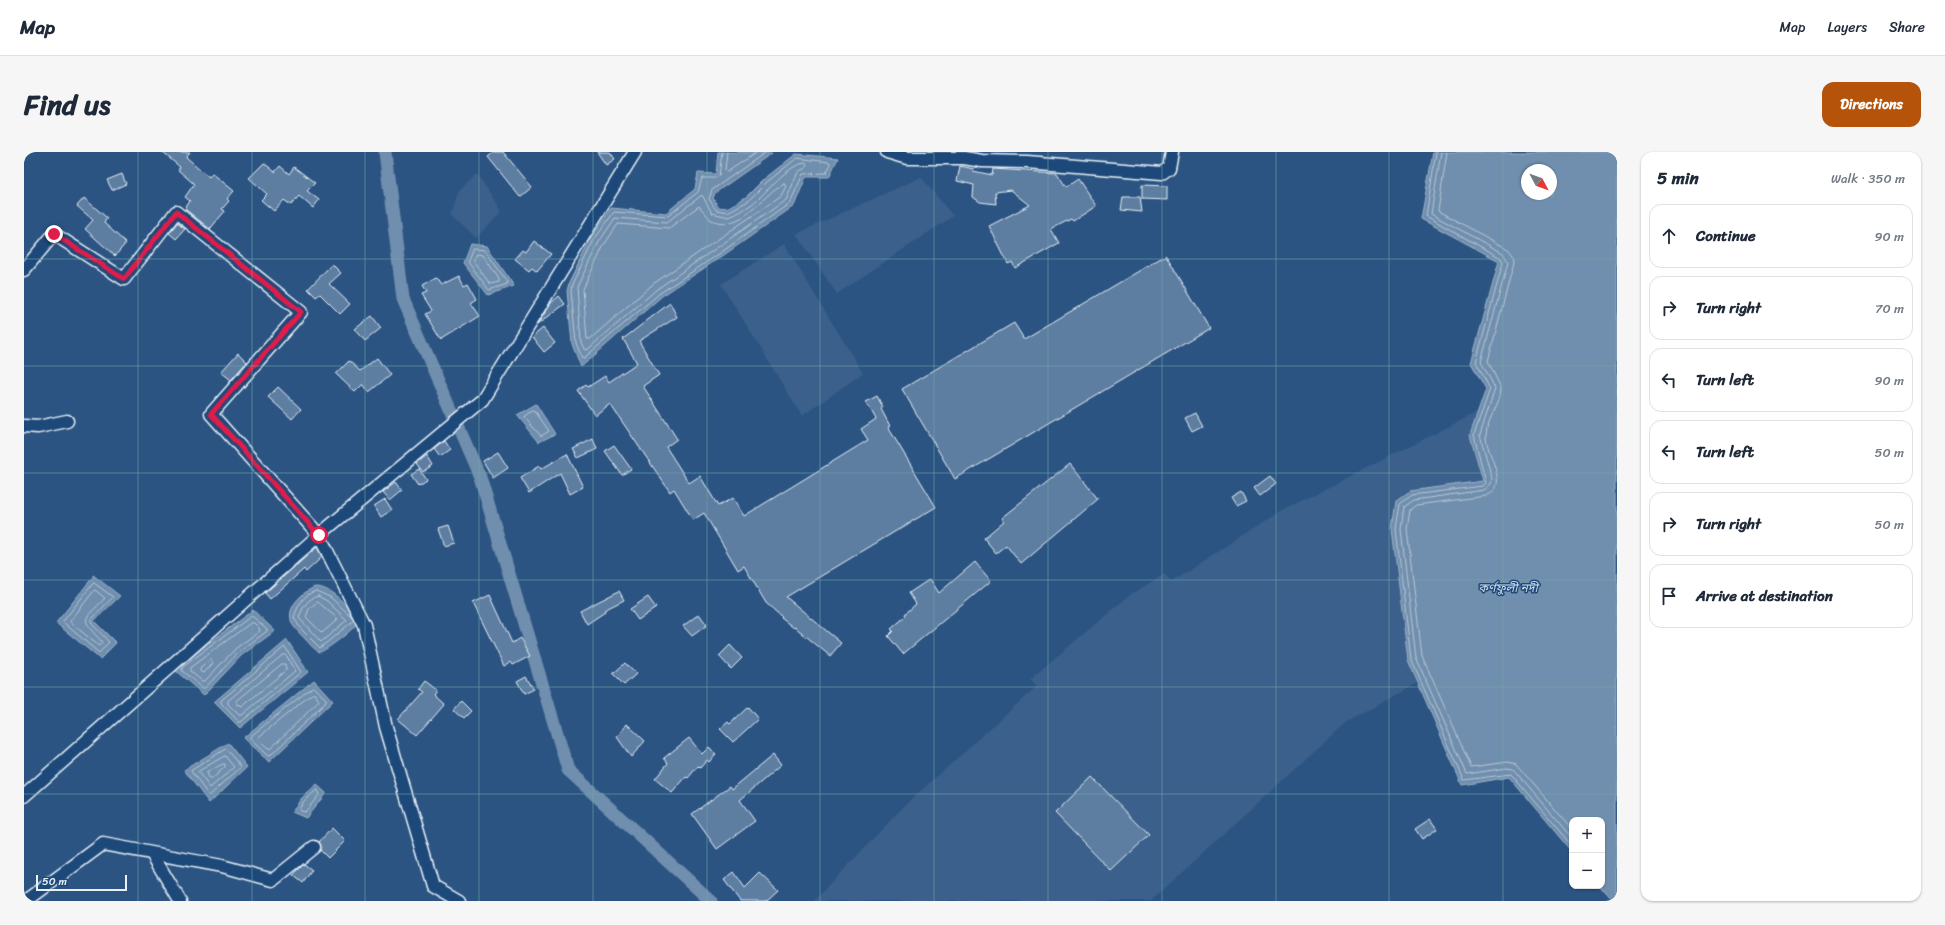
<!DOCTYPE html>
<meta charset="utf-8">
<style>
body{margin:0;font-family:Sriracha,"Noto Sans Bengali",sans-serif;background:#f6f6f7;color:#1f2937}
.controls{position:absolute;right:12px;bottom:12px;display:grid;overflow:hidden;border-radius:8px;box-shadow:0 1px 3px #0004}
.controls button{width:36px;height:36px;display:grid;place-items:center;padding:0;border:0;border-bottom:1px solid #e0e1e3;background:#fff;color:#1f2937;font:20px sans-serif}
.compass{position:absolute;left:1497px;top:12px;width:36px;height:36px;border-radius:50%;background:#fff;box-shadow:0 1px 3px #0004;rotate:131deg}
.scale{position:absolute;left:12px;bottom:10px;width:91px;box-sizing:border-box;padding-left:4px;border:2px solid #e8f1f8;border-top:0;font-size:11px;line-height:14px;white-space:nowrap;color:#e8f1f8;-webkit-text-stroke:3px #1f4a7a;paint-order:stroke}
.stop{position:absolute;width:12px;height:12px;margin:-9px;border:3px solid #e11d48;border-radius:50%;background:#fff}
.stop.end{background:#e11d48;border-color:#fff;box-shadow:0 1px 4px #0008}
.list{margin:0;padding:0;list-style:none}
h2{display:flex;justify-content:space-between;align-items:center;height:52px;margin:0;padding:0 16px;font-size:17px}
h2 small{font-size:13px;font-weight:400;color:#747a83}
.list li{display:grid;grid-template-columns:26px 1fr auto;gap:12px;align-items:center;box-sizing:border-box;height:64px;margin:0 8px 8px;padding:0 8px;border:1px solid #e0e1e3;border-radius:12px}
.list b{display:block;font-size:15px;white-space:nowrap}
.list em{font-size:13px;font-style:normal;color:#747a83}
.icon{flex:none;width:22px;height:22px;fill:none;stroke:currentColor;stroke-width:2;stroke-linecap:round;stroke-linejoin:round}
.map{position:relative;flex:none;width:1593px;height:749px;overflow:hidden;border-radius:12px}
header{display:flex;align-items:center;gap:24px;box-sizing:border-box;height:56px;padding:0 20px;background:#fff;border-bottom:1px solid #e0e1e3}
header strong{font-size:19px}
nav{display:flex;gap:22px;margin-inline-start:auto;font-size:14px}
.intro{display:flex;align-items:center;justify-content:space-between;box-sizing:border-box;height:96px;padding:0 24px}
h1{margin:0;font-size:28px}
.button{padding:10px 18px;border-radius:12px;background:#b45309;color:#fff;font-size:14px;font-weight:700}
main{display:flex;gap:24px;padding:0 24px}
aside{flex:1;background:#fff;border-radius:12px;box-shadow:0 1px 3px #0004}
.map>svg:first-child{display:block}
.built{fill:#3a608b}
.water{fill:#708ead;stroke:#a0b6cb;fill-rule:evenodd}
.lines{fill:none;stroke-linecap:round;stroke-linejoin:round}
.shore{stroke:#b8c9da;stroke-width:1}
.canal{stroke:#708ead;stroke-width:13}
.building{fill:#5d7da1;stroke:#e8f1f8}
.minor-casing{stroke:#e8f1f8;stroke-width:15}
.minor{stroke:#1f4a7a;stroke-width:12}
.route{stroke:#e11d48;stroke-width:5}
.grid{fill:none;stroke:#71adac;stroke-width:1;stroke-opacity:0.55}
.labels{text-anchor:middle;dominant-baseline:central;stroke-width:3;stroke-linejoin:round;paint-order:stroke}
.water-label{font-size:12px;font-style:italic;fill:#d0dde9;stroke:#1f4a7a}
</style>
<header>
<strong>Map</strong>
<nav><a>Map</a><a>Layers</a><a>Share</a></nav>
</header>
<div class="intro"><h1>Find us</h1><a class="button">Directions</a></div>
<main>
<div class="map">
<svg width="1593" height="749" viewBox="0 0 1593 749">
<rect width="100%" height="100%" fill="#2b5482"/>
<filter id="ink" filterUnits="userSpaceOnUse"><feTurbulence type="fractalNoise" baseFrequency=".025" numOctaves="2"/><feDisplacementMap in="SourceGraphic" scale="8" xChannelSelector="R" yChannelSelector="G"/><feConvolveMatrix kernelMatrix="1 2 1 2 8 2 1 2 1" color-interpolation-filters="sRGB"/></filter>
<g filter="url(#ink)">
<path class="built" d="M 453,22 L 478,59 L 452,86 L 428,63 L 435,39 Z
M 897,25 L 929,64 L 813,142 L 772,82 Z
M 760,92 L 839,221 L 778,264 L 697,132 Z
M 1533,220 L 1502,471 L 1321,571 L 1127,749 L 790,749 L 882,652 L 1013,534 L 1006,527 L 1107,442 L 1141,422 L 1147,430 L 1259,358 Z"/>
<path class="water" d="M 694,0 L 748,1 L 691,41 L 689,46 L 694,55 L 703,56 L 722,45 L 740,27 L 772,2 L 814,6 L 805,25 L 782,25 L 770,54 L 697,105 L 638,144 L 557,215 L 548,192 L 543,139 L 545,131 L 567,86 L 587,56 L 642,61 L 671,37 L 674,21 L 692,22 Z
M 1409,0 L 1593,0 L 1593,749 L 1589,749 L 1576,734 L 1578,734 L 1578,668 L 1548,668 L 1548,700 L 1485,625 L 1438,633 L 1384,508 L 1368,377 L 1372,349 L 1386,339 L 1459,329 L 1446,283 L 1462,237 L 1447,211 L 1475,109 L 1397,67 ZM 1503,18 L 1527,18 L 1527,42 L 1503,42 Z
M 446,92 L 463,94 L 490,134 L 464,143 L 439,111 Z
M 512,252 L 531,282 L 515,290 L 493,263 Z
M 69,423 L 96,444 L 70,469 L 92,491 L 76,507 L 32,471 L 69,425 Z
M 291,435 C 308,435 322,454 334,465 C 334,465 333,471 333,471 C 330,477 303,498 296,500 C 290,498 286,492 282,488 C 277,482 268,475 267,468 C 263,454 280,439 291,435 Z
M 229,458 L 251,479 L 218,503 L 180,543 L 153,520 L 150,517 Z
M 263,488 L 284,520 L 216,576 L 190,550 Z
M 290,528 L 309,549 L 245,610 L 219,586 Z
M 204,591 L 223,615 L 185,651 L 160,618 Z
M 292,632 L 302,641 L 282,666 L 268,660 L 277,647 Z"/>
<g class="lines">
<path class="shore" d="M 698,0 L 695,24 L 691,26 L 678,26 L 674,40 L 644,64 L 590,60 L 570,88 L 548,133 L 547,139 L 552,191 L 558,206 L 560,206 L 636,141 L 695,102 L 766,51 L 779,22 L 802,21 L 807,12 L 805,10 L 773,6 L 743,30 L 724,49 L 704,60 L 692,58 L 685,47 L 688,38 L 742,0
M 703,0 L 701,18 L 703,20 L 733,0
M 1412,0 L 1402,64 L 1477,106 L 1479,110 L 1452,210 L 1466,237 L 1450,283 L 1462,331 L 1459,334 L 1388,343 L 1376,352 L 1372,377 L 1387,507 L 1440,628 L 1487,622 L 1548,694
M 1417,0 L 1407,62 L 1479,101 L 1484,110 L 1457,210 L 1471,236 L 1456,283 L 1468,326 L 1467,332 L 1460,338 L 1390,348 L 1380,355 L 1377,377 L 1392,506 L 1443,622 L 1483,616 L 1489,617 L 1548,686
M 1423,0 L 1414,59 L 1484,97 L 1489,103 L 1490,110 L 1464,209 L 1477,236 C 1477,252 1463,266 1462,283 C 1461,301 1488,334 1462,344 L 1392,353 L 1386,358 L 1383,377 L 1398,504 L 1447,615 L 1484,610 L 1492,612 L 1548,677
M 782,11 L 783,15 L 774,20 L 762,48 L 633,137 L 563,198 L 560,197 L 557,190 L 553,135 L 575,90 L 591,66 L 643,70 L 678,43 L 688,61 L 705,65 C 713,62 721,57 728,52 C 742,42 764,11 782,11 Z
M 760,31 L 762,34 L 757,44 L 629,132 L 566,187 L 563,187 L 559,137 L 580,93 L 594,72 L 645,76 L 675,54 L 687,68 C 719,81 736,44 760,31 Z
M 449,97 L 461,98 L 483,130 L 483,132 L 465,138 L 444,110 Z
M 452,102 L 459,103 L 475,127 L 475,130 L 466,132 L 450,110 Z
M 509,258 L 511,259 L 525,279 L 517,284 L 500,265 Z
M 70,431 L 89,445 L 67,468 L 68,472 L 85,490 L 75,501 L 39,470 Z
M 71,438 L 81,446 C 60,469 54,464 78,490 L 75,494 L 46,470 Z
M 294,444 L 303,449 L 323,468 L 297,490 L 275,466 C 278,456 284,446 294,444 Z
M 294,450 L 314,467 L 298,481 L 282,465 L 285,457 Z
M 228,464 L 243,477 L 243,479 L 215,500 L 181,536 L 179,536 L 158,519 L 158,516 Z
M 328,465 L 306,445 L 292,439 C 280,442 273,454 270,466 L 277,477 L 296,496 L 330,468
M 227,471 L 230,471 L 235,476 L 236,479 L 212,496 L 181,529 L 178,529 L 166,519 L 166,516 Z
M 261,495 L 277,520 L 217,570 L 215,570 L 197,551 L 197,549 Z
M 259,503 L 262,503 L 271,519 L 218,563 L 215,563 L 204,552 L 204,549 Z
M 187,508 L 189,511 L 180,521 L 176,519 L 176,517 Z
M 258,512 L 261,512 L 262,518 L 218,555 L 213,552 L 213,549 Z
M 289,535 L 302,547 L 302,550 L 247,603 L 244,604 L 227,588 L 226,585 Z
M 288,542 L 291,542 L 295,549 L 246,597 L 244,597 L 234,588 L 235,585 Z
M 202,597 L 217,615 L 185,644 L 167,619 Z
M 201,604 L 210,615 L 186,636 L 174,620 Z
M 199,612 L 201,612 L 201,615 L 188,627 L 186,627 L 183,621 Z
M 293,638 L 295,643 L 281,660 L 276,659 L 275,657 L 280,649 Z"/>
<path class="canal" d="M 361,0 L 379,147 L 456,325 L 544,618 L 687,749"/>
</g>
<path class="building" d="M 138,0 L 166,0 L 162,5 L 185,25 L 188,21 L 210,39 L 203,47 L 205,49 L 198,57 L 201,59 L 186,77 L 161,57 L 166,49 L 161,45 L 170,32 L 154,18 L 156,15 Z
M 470,0 L 479,0 L 508,35 L 496,45 L 464,5 Z
M 573,0 L 586,0 L 591,7 L 582,13 Z
M 240,11 L 251,20 L 256,14 L 265,22 L 270,15 L 291,31 L 283,39 L 295,48 L 289,56 L 275,44 L 267,53 L 260,48 L 250,59 L 237,48 L 243,42 L 225,26 Z
M 936,14 L 950,17 L 949,19 L 968,23 L 969,17 L 1033,21 L 1042,35 L 1054,27 L 1072,54 L 1049,69 L 1047,67 L 1027,77 L 1035,91 L 991,116 L 988,110 L 984,112 L 965,74 L 1006,53 L 987,38 L 971,40 L 972,52 L 956,50 L 949,45 L 950,33 L 933,29 Z
M 98,22 L 102,32 L 88,38 L 83,28 Z
M 1118,33 L 1143,34 L 1143,48 L 1118,47 Z
M 1099,45 L 1116,45 L 1118,60 L 1097,58 Z
M 60,46 L 83,66 L 80,71 L 102,91 L 91,104 L 61,77 L 69,68 L 53,54 Z
M 153,71 L 161,77 L 152,87 L 145,81 Z
M 510,89 L 527,102 L 513,119 L 508,115 L 505,118 L 491,107 L 499,98 L 502,100 Z
M 1142,103 L 1185,176 L 931,327 L 878,237 L 990,171 L 1000,187 Z
M 308,112 L 317,121 L 305,132 L 326,152 L 316,162 L 296,142 L 292,145 L 284,137 Z
M 435,124 L 440,133 L 444,131 L 453,147 L 447,151 L 456,164 L 417,188 L 401,162 L 407,159 L 397,143 L 402,141 L 398,134 L 412,126 L 417,133 Z
M 535,144 L 541,152 L 513,173 L 527,151 Z
M 646,151 L 653,165 L 615,189 L 635,223 L 619,234 L 653,287 L 642,295 L 665,331 L 676,324 L 694,354 L 709,346 L 720,364 L 844,288 L 837,277 L 852,267 L 842,250 L 853,244 L 859,255 L 857,257 L 866,274 L 864,275 L 912,355 L 762,445 L 817,491 L 806,504 L 771,475 L 770,476 L 757,466 L 758,465 L 742,451 L 720,414 L 714,418 L 680,361 L 669,368 L 650,337 L 646,340 L 586,252 L 571,263 L 554,239 L 562,233 L 564,235 L 581,224 L 585,230 L 613,211 L 599,187 Z
M 348,164 L 357,176 L 341,189 L 331,177 Z
M 519,176 L 531,191 L 520,200 L 508,185 Z
M 214,201 L 223,210 L 207,228 L 197,220 Z
M 353,206 L 366,223 L 345,240 L 339,232 L 331,240 L 312,222 L 325,209 L 336,219 Z
M 254,235 L 277,257 L 268,267 L 244,245 Z
M 1171,261 L 1178,274 L 1168,279 L 1161,266 Z
M 569,287 L 573,297 L 554,306 L 549,297 Z
M 420,289 L 426,298 L 416,305 L 410,297 Z
M 590,293 L 607,317 L 598,323 L 581,299 Z
M 474,300 L 484,316 L 469,326 L 459,309 Z
M 543,302 L 559,335 L 546,342 L 536,321 L 505,341 L 496,326 L 515,314 L 517,317 Z
M 403,304 L 409,314 L 399,320 L 393,312 Z
M 1046,312 L 1074,347 L 997,412 L 982,393 L 972,401 L 960,386 L 980,369 L 978,366 Z
M 395,317 L 402,327 L 394,332 L 387,322 Z
M 1246,324 L 1252,332 L 1236,344 L 1230,336 Z
M 372,330 L 378,338 L 366,348 L 359,340 Z
M 1217,340 L 1222,349 L 1212,354 L 1207,346 Z
M 361,347 L 368,358 L 357,365 L 350,354 Z
M 424,374 L 430,391 L 420,394 L 414,377 Z
M 293,395 L 298,405 L 282,420 L 280,417 L 246,447 L 241,441 Z
M 951,410 L 967,429 L 879,502 L 864,484 L 869,479 L 867,477 L 882,464 L 881,462 L 892,452 L 885,441 L 906,427 L 915,441 Z
M 595,439 L 600,448 L 580,458 L 581,460 L 563,472 L 556,459 Z
M 466,443 L 488,491 L 496,486 L 506,504 L 489,513 L 487,510 L 480,514 L 449,451 Z
M 624,445 L 632,456 L 614,468 L 606,457 Z
M 675,462 L 683,473 L 668,484 L 659,474 Z
M 706,493 L 718,506 L 707,517 L 695,504 Z
M 601,511 L 612,522 L 600,533 L 589,522 Z
M 502,524 L 510,537 L 500,542 L 493,529 Z
M 400,529 L 412,538 L 409,542 L 420,552 L 393,583 L 374,567 L 398,540 L 394,537 Z
M 437,549 L 447,559 L 440,566 L 430,557 Z
M 724,555 L 734,567 L 709,590 L 696,577 L 704,570 L 706,572 Z
M 603,572 L 621,589 L 607,605 L 593,585 Z
M 665,586 L 678,602 L 685,595 L 692,602 L 685,610 L 683,608 L 676,616 L 674,614 L 664,626 L 662,625 L 648,641 L 631,627 L 644,611 L 640,606 Z
M 749,603 L 757,613 L 716,648 L 731,669 L 693,697 L 668,662 L 706,634 L 708,637 Z
M 1068,625 L 1125,683 L 1087,719 L 1031,661 Z
M 1406,667 L 1413,677 L 1398,687 L 1391,677 Z
M 308,676 L 321,689 L 304,706 L 296,698 L 297,693 L 295,690 Z
M 280,712 L 288,718 L 279,731 L 269,723 Z
M 710,720 L 721,736 L 736,721 L 754,738 L 742,749 L 716,749 L 700,728 Z"/>
<g class="lines">
<g class="minor-casing">
<path id="minor" d="M 863,0 L 883,6 L 940,6 L 958,9 L 1003,10 L 1138,21 L 1145,16 L 1148,0
M 0,118 L 30,82 L 100,127 L 152,60 L 277,160 L 187,262 L 295,383 L 340,473 L 362,575 L 409,734 L 435,749
M 0,274 L 14,275 L 43,269
M 0,644 L 295,383 L 458,248 L 611,0
M 128,702 L 156,749
M 2,749 L 79,692 L 198,714 L 249,728 L 290,695"/>
</g>
<use href="#minor" class="minor"/>
</g>
</g>
<g class="lines" filter="url(#ink)">
<path class="route" d="M 30,82 L 100,127 L 152,60 L 277,160 L 187,262 L 295,383"/>
</g>
<path class="grid" d="M 114,0 L 114,749M 228,0 L 228,749M 341,0 L 341,749M 455,0 L 455,749M 569,0 L 569,749M 683,0 L 683,749M 796,0 L 796,749M 910,0 L 910,749M 1024,0 L 1024,749M 1138,0 L 1138,749M 1252,0 L 1252,749M 1365,0 L 1365,749M 1479,0 L 1479,749M 0,107 L 1593,107M 0,214 L 1593,214M 0,321 L 1593,321M 0,428 L 1593,428M 0,535 L 1593,535M 0,642 L 1593,642"/>
<g class="labels">
<g class="water-label">
<text x="1484" y="436">কর্ণফুলী নদী</text>
</g>
</g>
</svg>
<div class="controls">
<button>+</button>
<button>−</button>
</div>
<svg class="compass" viewBox="-18 -18 36 36"><path d="M0-13l5 13h-10z" fill="#e53935"/><path d="M0 13l5-13h-10z" fill="#747a83"/></svg>
<div class="scale">50 m</div>
<div class="stop" style="left:295px;top:383px"></div>
<div class="stop end" style="left:30px;top:82px"></div>
</div>
<aside>
<h2>5 min<small>Walk · 350 m</small></h2>
<ul class="list">
<li><svg class="icon" aria-label="ahead" viewBox="0 0 24 24"><path d="M12 20V5M6 11l6-6 6 6"/></svg><div><b>Continue</b></div><em>90 m</em></li>
<li><svg class="icon" aria-label="right" viewBox="0 0 24 24"><path d="M7 20v-9h11M14 6l5 5-5 5"/></svg><div><b>Turn right</b></div><em>70 m</em></li>
<li><svg class="icon" aria-label="left" viewBox="0 0 24 24"><path d="M17 20v-9H6M10 6l-5 5 5 5"/></svg><div><b>Turn left</b></div><em>90 m</em></li>
<li><svg class="icon" aria-label="left" viewBox="0 0 24 24"><path d="M17 20v-9H6M10 6l-5 5 5 5"/></svg><div><b>Turn left</b></div><em>50 m</em></li>
<li><svg class="icon" aria-label="right" viewBox="0 0 24 24"><path d="M7 20v-9h11M14 6l5 5-5 5"/></svg><div><b>Turn right</b></div><em>50 m</em></li>
<li><svg class="icon" aria-label="arrive" viewBox="0 0 24 24"><path d="M6 21V4h12l-3 4 3 4H6"/></svg><div><b>Arrive at destination</b></div></li>
</ul>
</aside>
</main>
